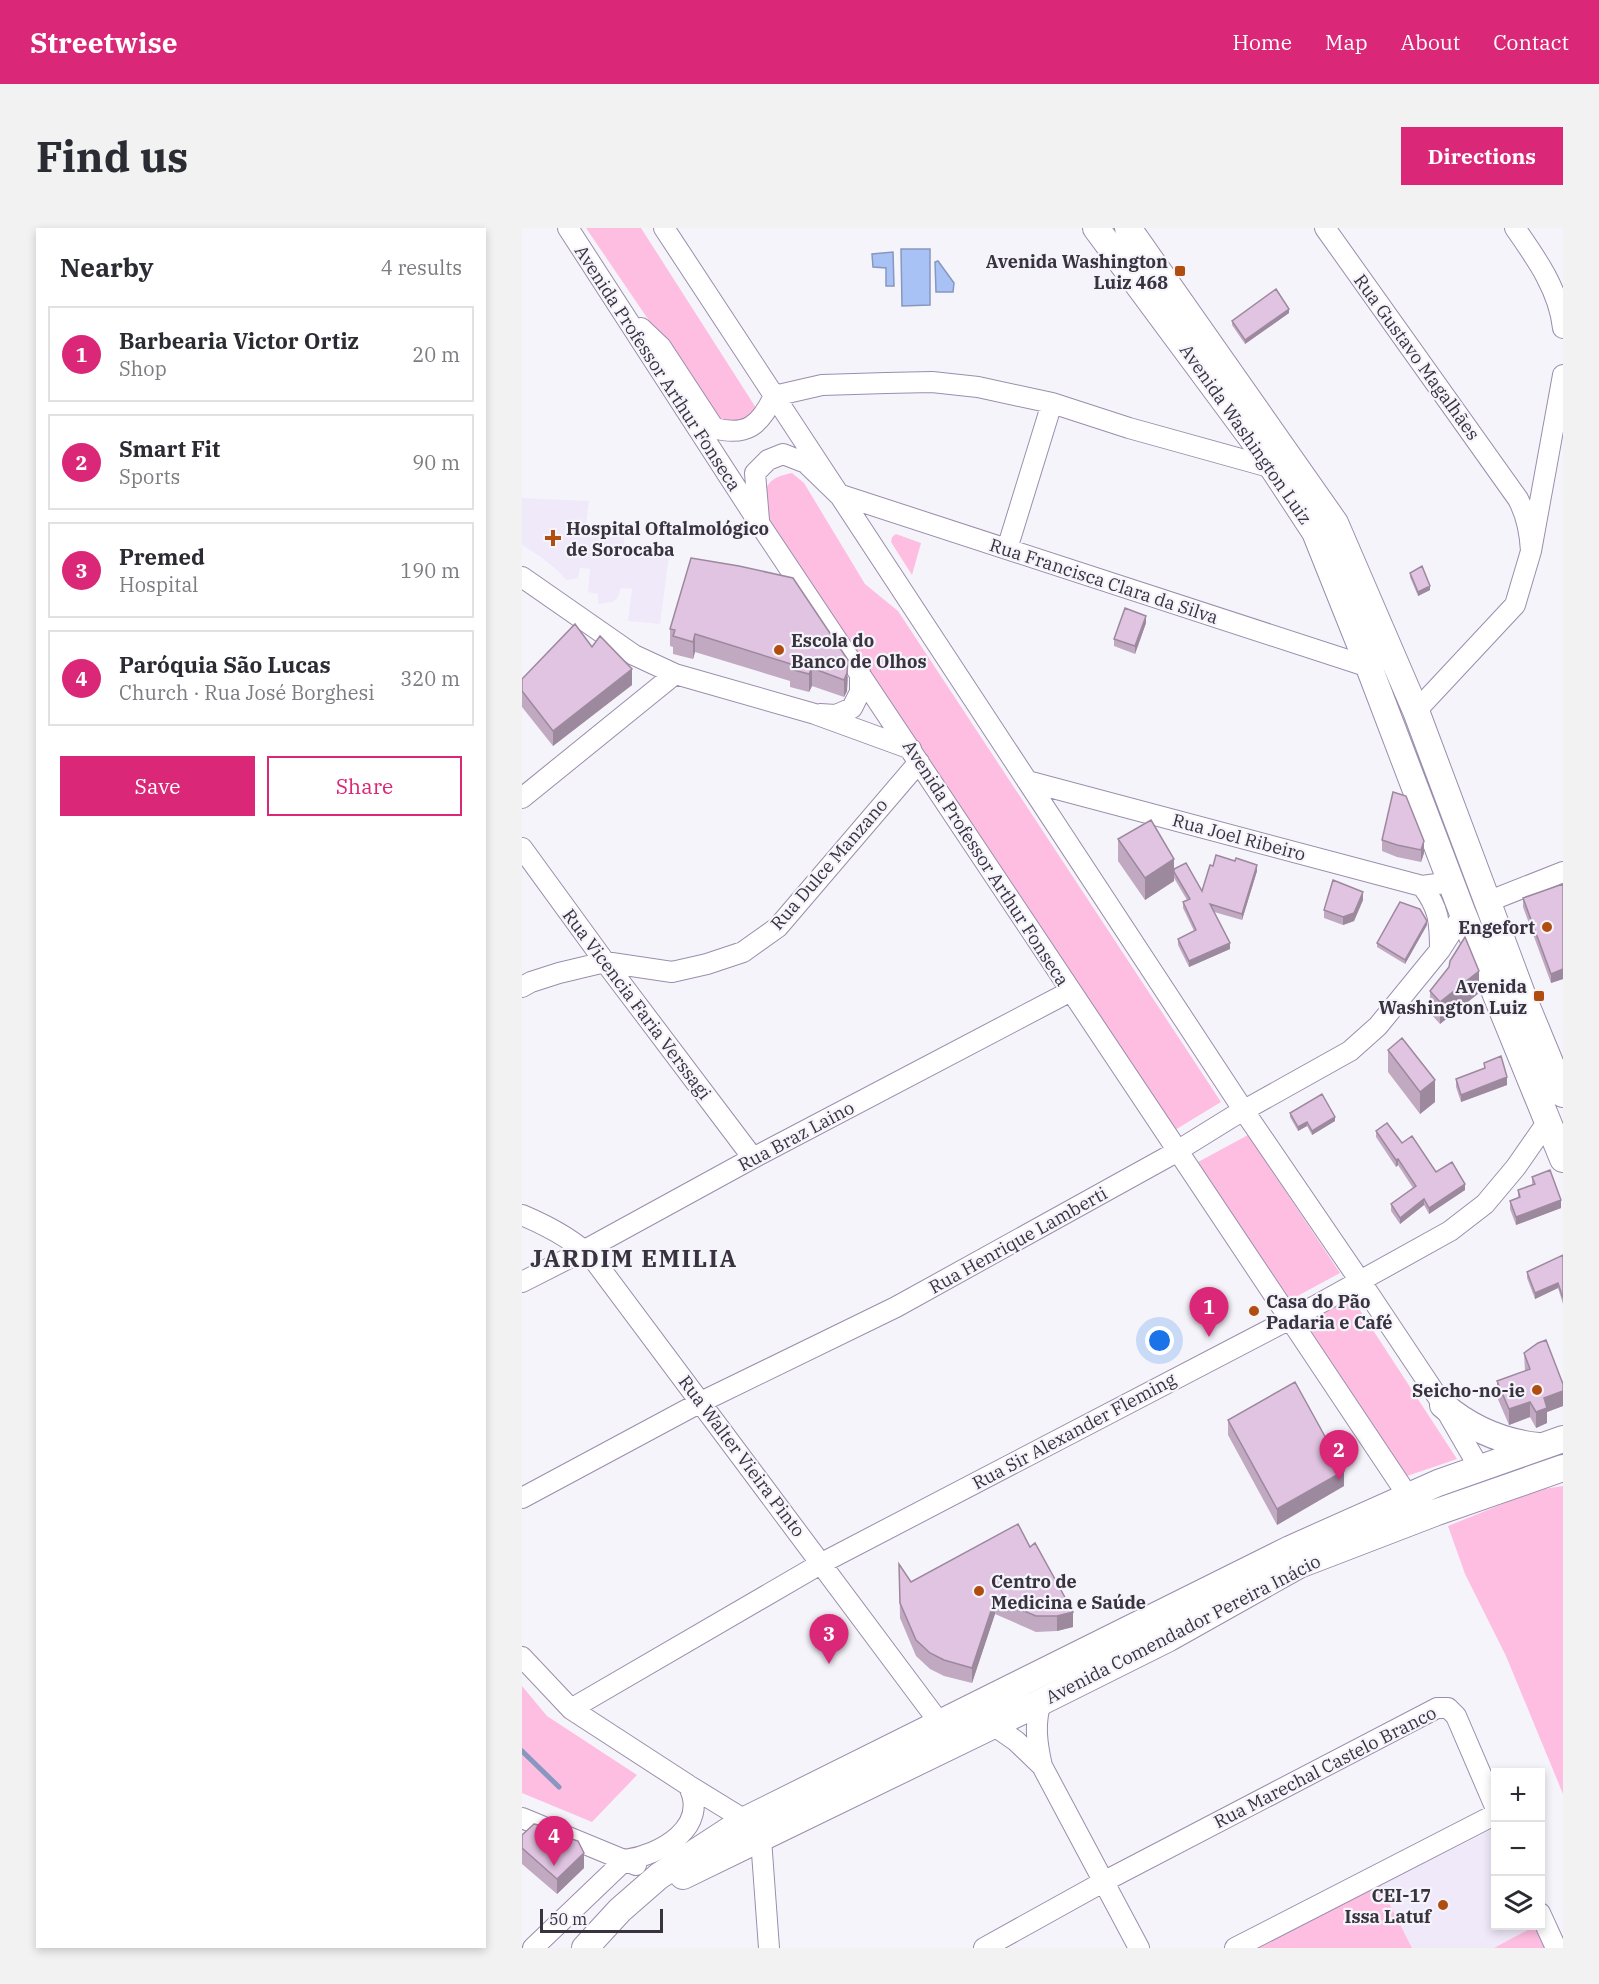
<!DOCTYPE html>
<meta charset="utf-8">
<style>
body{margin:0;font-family:"IBM Plex Serif",serif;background:#f2f2f3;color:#2b2b33}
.controls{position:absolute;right:18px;bottom:18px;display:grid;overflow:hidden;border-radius:0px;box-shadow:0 3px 9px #0003}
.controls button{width:54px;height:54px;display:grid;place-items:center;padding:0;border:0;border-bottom:2px solid #e1e1e2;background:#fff;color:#2b2b33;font:30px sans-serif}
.scale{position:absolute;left:18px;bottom:15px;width:123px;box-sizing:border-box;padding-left:6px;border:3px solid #393340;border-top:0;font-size:16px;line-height:21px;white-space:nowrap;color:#393340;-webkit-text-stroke:4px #f6f4fb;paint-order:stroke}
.you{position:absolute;left:638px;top:1113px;width:21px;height:21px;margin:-15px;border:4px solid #fff;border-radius:50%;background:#1a73e8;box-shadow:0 0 0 9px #1a73e833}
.badge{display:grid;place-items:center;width:39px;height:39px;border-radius:50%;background:#db2777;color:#fff;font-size:20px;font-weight:700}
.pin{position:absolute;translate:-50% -50px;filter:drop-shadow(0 2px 3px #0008)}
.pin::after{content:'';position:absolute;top:32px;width:21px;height:18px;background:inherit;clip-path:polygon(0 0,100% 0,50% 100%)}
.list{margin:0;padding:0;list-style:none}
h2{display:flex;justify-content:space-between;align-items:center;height:78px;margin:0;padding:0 24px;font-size:26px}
h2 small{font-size:20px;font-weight:400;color:#7c7c81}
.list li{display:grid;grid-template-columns:39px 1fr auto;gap:18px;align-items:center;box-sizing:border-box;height:96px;margin:0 12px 12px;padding:0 12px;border:2px solid #e1e1e2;border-radius:0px}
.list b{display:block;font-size:22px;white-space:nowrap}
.list p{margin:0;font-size:20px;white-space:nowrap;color:#7c7c81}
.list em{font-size:20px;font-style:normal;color:#7c7c81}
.actions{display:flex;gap:12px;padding:18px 24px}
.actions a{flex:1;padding:14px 0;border:2px solid #db2777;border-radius:0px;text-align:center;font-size:21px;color:#db2777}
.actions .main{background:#db2777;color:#fff}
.icon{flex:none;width:33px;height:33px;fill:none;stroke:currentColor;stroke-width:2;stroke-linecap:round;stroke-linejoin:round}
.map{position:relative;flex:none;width:1041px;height:1720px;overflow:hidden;border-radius:0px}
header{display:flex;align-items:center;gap:36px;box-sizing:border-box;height:84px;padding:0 30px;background:#db2777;color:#fff}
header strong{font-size:28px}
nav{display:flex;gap:33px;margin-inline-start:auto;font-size:21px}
.intro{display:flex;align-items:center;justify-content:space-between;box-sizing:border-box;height:144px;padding:0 36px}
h1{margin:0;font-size:42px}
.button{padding:15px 27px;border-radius:0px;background:#db2777;color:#fff;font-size:21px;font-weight:700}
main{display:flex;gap:36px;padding:0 36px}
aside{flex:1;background:#fff;border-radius:0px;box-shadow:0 3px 9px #0003}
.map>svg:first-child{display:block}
.built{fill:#f0e9fa}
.green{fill:#febee1}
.water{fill:#a8c2f5;stroke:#8797bf;stroke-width:1.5}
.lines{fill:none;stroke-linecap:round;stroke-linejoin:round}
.stream{stroke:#8797bf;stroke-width:5}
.minor-casing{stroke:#9b8dad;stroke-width:22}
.major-casing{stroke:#9b8dad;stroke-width:28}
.minor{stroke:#fff;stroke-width:20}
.major{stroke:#fff;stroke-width:26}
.wall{fill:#c1a9c2}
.shaded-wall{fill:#9d899e}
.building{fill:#e0c4e1;stroke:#9d899e;stroke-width:1.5}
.poi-dot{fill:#b04e11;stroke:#f6f4fb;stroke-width:2}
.labels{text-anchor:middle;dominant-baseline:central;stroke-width:4.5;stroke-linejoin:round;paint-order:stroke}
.poi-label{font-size:18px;font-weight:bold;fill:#393340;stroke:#f6f4fb;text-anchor:end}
.street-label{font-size:18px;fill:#393340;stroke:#f6f4fb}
.district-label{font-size:24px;font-weight:bold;letter-spacing:1.5px;fill:#393340;stroke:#f6f4fb}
</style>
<header>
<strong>Streetwise</strong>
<nav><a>Home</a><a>Map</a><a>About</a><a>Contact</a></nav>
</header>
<div class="intro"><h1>Find us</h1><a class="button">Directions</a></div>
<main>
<aside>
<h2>Nearby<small>4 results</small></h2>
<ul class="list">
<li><span class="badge">1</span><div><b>Barbearia Victor Ortiz</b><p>Shop</p></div><em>20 m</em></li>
<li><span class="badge">2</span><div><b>Smart Fit</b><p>Sports</p></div><em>90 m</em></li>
<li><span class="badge">3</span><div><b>Premed</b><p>Hospital</p></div><em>190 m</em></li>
<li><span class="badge">4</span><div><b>Paróquia São Lucas</b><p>Church · Rua José Borghesi</p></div><em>320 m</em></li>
</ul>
<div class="actions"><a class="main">Save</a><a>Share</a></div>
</aside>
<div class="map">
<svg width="1041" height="1720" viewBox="0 0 1041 1720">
<rect width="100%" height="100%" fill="#f6f4fb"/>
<path class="built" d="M 0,270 L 67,273 L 63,304 L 91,307 L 93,295 L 104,297 L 101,324 L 147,328 L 138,396 L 106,393 L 110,361 L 99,360 L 96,369 L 91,374 L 76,376 L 76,366 L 66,364 L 68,341 L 58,340 L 56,350 L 44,352 L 36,343 L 19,329 L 0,317 Z
M 969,1602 L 974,1605 L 974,1698 L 1013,1698 L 972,1720 L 890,1720 L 858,1657 Z"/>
<path class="green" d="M 64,0 L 119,0 L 236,183 L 226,194 L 198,197 Z
M 270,245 L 282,255 L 343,356 L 376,383 L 699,874 L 648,905 L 244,286 C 240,261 243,250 270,245 Z
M 374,306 L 399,315 L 390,347 L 369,314 L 370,309 Z
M 726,907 L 818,1045 L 768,1072 L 676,934 Z
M 830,1070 L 935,1231 L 885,1248 L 787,1101 L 787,1093 Z
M 1041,1258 L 1041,1566 L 984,1428 L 943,1346 L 926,1298 L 1015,1262 Z
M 0,1458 L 25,1488 L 115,1547 L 70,1594 L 0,1565 Z
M 858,1657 L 890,1720 L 737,1720 Z
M 1013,1698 L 1025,1720 L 972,1720 Z"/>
<path class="water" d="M 379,21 L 408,21 L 408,77 L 380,78 Z
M 371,24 L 372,58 L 364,58 L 364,40 L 351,39 L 350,26 Z
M 416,33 L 432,55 L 431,64 L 414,64 L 413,34 Z"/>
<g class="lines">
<path class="stream" d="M 0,1523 L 37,1559"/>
<g class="minor-casing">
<path id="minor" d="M 46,0 L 237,295 L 886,1268
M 142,0 L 722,883 L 849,1069 L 921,1177 L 958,1241
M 803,0 L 996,271 C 1005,288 1008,304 1009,323
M 993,0 C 1014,30 1037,62 1041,100
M 119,100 L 139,119 L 192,200 C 225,209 238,197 252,168
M 252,168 L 300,157 L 364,155 L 410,154 L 456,159 L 530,175 L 607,200 L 751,240
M 237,292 L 233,245 L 246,232 L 261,226 L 284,235 L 316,266 L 847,439
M 485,321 L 530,175
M 0,349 L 112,427 L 153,446 L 293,486 L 389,521
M 894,483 L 993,377 L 1009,323 L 1041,147
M 298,486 L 314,487 L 330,480 L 338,464 L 338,444
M 505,553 L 900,658 L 930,654
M 0,570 L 153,446
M 0,620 L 83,734 L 231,930
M 900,658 C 917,680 918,694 918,722
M 965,674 L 1041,644
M 0,759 L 9,754 L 37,745 L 83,734 L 150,744 L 185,736 L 221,724 L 256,699 L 397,534
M 0,987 C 26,998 53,1012 72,1032 L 417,1494
M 0,1054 L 63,1022 L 231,930 L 549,763
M 0,1270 L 179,1174 L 374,1079 L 647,928 L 710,889 L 828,823 L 856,798 L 918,722 L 941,686
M 0,1429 L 49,1481 L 166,1557 C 189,1599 138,1627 103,1632
M 49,1481 L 300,1335 L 793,1078 L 928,1003 L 963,976 L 994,939 L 1026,893
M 471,1497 L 494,1513 L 520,1538 C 515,1516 512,1496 519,1474
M 520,1538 L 617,1720
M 166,1557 L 223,1592 L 239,1611 L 247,1720
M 0,1590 L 114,1637
M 1018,1685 L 1034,1720
M 11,1720 L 103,1632
M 462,1720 L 581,1654 L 915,1480 L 926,1480 L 934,1488 L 974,1581
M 713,1720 L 974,1586"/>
</g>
<g class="major-casing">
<path id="major" d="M 574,0 L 743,228 L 793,304 L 847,439 L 941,686 L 1041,931
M 606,0 L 813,295 L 894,483 L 1003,774 L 1041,866
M 921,1177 C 949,1201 980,1214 1016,1218
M 161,1648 L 519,1474 L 647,1410 L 777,1337 L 915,1284 L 1041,1240
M 63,1720 L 98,1682 L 137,1648 L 223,1592 L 768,1321 L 916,1255 L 1041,1211"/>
</g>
<use href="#minor" class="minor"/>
<use href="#major" class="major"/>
</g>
<path class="wall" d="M 767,85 L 723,116 L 710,97 L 710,93 Z
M 169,330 L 326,449 L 325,463 L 322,469 L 290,458 L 287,464 L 268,459 L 268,453 L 173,424 L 171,431 L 151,426 L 151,419 L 148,418 L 148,401 Z
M 888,345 L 908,362 L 896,368 L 888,349 Z
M 624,395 L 613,426 L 592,418 L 592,411 Z
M 70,419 L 110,457 L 31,518 L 0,479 L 0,451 Z
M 871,564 L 902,625 L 899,634 L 875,629 L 860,623 L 860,612 Z
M 596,611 L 652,641 L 680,663 L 691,638 L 735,643 L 720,692 L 692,684 L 708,721 L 667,739 L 656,717 L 656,711 L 672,703 L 661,680 L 661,674 L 665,672 L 652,650 L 652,653 L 623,672 L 596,633 Z
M 1041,656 L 1041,751 L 1029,755 L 1001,679 L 1001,670 Z
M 841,672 L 832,693 L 821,697 L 802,690 L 802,682 Z
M 905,697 L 883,736 L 855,719 L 855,715 Z
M 927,739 L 957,765 L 918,796 L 908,785 L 908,763 Z
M 866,822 L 913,874 L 898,886 L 866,844 Z
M 962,835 L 985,857 L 939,874 L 934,859 L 934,851 L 962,840 Z
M 768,885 L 813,893 L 790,907 L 785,898 L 776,903 L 768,889 Z
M 854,903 L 880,915 L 914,944 L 943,962 L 907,986 L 902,977 L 878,996 L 869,983 L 869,976 L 891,960 L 876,937 L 874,939 L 854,909 Z
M 1010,949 L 1039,980 L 994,997 L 988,981 L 988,973 L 996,970 L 996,962 L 1010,957 Z
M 1041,1027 L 1041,1076 L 1036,1060 L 1013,1071 L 1005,1050 L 1005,1044 Z
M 1002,1125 L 1041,1156 L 1041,1178 L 1025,1184 L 1025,1195 L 1014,1200 L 1008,1189 L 987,1197 L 975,1169 L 975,1153 L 1003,1143 Z
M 706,1192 L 822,1258 L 755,1297 L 706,1207 Z
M 496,1296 L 551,1399 L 535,1403 L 514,1404 L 473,1386 L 450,1455 L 422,1448 L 408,1441 L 394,1428 L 378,1390 L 377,1336 L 389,1354 Z
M 0,1607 L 38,1614 L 62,1640 L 35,1666 L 0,1636 Z"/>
<path class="shaded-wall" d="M 767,81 L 767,85 L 723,116 L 723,112 Z
M 908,358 L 908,362 L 896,368 L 896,364 Z
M 624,388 L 624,395 L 613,426 L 613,418 Z
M 173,406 L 173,424 L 171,431 L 171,414 Z
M 326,432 L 325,463 L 322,469 L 322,452 Z
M 290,440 L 290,458 L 287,464 L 287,446 Z
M 110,441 L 110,457 L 31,518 L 31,503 Z
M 902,613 L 902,625 L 899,634 L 899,622 Z
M 652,631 L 652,653 L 623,672 L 623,650 Z
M 735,637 L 735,643 L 720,692 L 720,686 Z
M 841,664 L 841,672 L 832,693 L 821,697 L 821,689 Z
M 905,693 L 905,697 L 883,736 L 883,732 Z
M 708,715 L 708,721 L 667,739 L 667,733 Z
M 1041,741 L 1041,751 L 1029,755 L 1029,746 Z
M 957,743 L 957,765 L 918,796 L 918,774 Z
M 985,849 L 985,857 L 939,874 L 939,867 Z
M 913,852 L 913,874 L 898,886 L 898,864 Z
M 813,889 L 813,893 L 790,907 L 790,903 Z
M 785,894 L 785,898 L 776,903 L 776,899 Z
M 876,931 L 876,937 L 874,939 L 874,932 Z
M 943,956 L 943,962 L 907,986 L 907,980 Z
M 902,971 L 902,977 L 878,996 L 878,990 Z
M 1039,972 L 1039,980 L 994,997 L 994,989 Z
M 1036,1055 L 1036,1060 L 1013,1071 L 1013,1065 Z
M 1041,1163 L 1041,1178 L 1025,1184 L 1025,1195 L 1014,1200 L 1014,1184 L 1022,1170 Z
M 1008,1174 L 1008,1189 L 987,1197 L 987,1181 Z
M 822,1243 L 822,1258 L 755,1297 L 755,1281 Z
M 473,1371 L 473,1386 L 450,1455 L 450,1440 Z
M 551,1384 L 551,1399 L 535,1403 L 535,1388 Z
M 62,1625 L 62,1640 L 35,1666 L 35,1651 Z"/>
<path class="building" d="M 754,61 L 767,81 L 723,112 L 710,93 Z
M 169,330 L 217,338 L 271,350 L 326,432 L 325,445 L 322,452 L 290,440 L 287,446 L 268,441 L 269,436 L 173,406 L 171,414 L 151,408 L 153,402 L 148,401 Z
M 900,338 L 908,358 L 896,364 L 888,345 Z
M 603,380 L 624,388 L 613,418 L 592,411 Z
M 53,396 L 70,419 L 78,408 L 110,441 L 31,503 L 0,463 L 0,451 Z
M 871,564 L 884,568 L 902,613 L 899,622 L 875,617 L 860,612 Z
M 629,592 L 652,631 L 623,650 L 596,611 Z
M 694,627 L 713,633 L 714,630 L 735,637 L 720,686 L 688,676 L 708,715 L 667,733 L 656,711 L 674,702 L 661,674 L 668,671 L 652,644 L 652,641 L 664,635 L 680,663 L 688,637 L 691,638 Z
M 811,652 L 841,664 L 832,685 L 821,689 L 802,682 Z
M 1041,656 L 1041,741 L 1029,746 L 1001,670 Z
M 878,674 L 898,681 L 905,693 L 883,732 L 855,715 Z
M 943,709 L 957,743 L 918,774 L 908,763 L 927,739 L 928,733 Z
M 880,810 L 913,852 L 898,864 L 866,822 Z
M 979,828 L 985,849 L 939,867 L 934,851 L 963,840 L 962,835 Z
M 800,866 L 813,889 L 790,903 L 785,894 L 776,899 L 768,885 Z
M 865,895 L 880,915 L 890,908 L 914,944 L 930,934 L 943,956 L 907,980 L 902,971 L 878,990 L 869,976 L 894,958 L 876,931 L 874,932 L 854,903 Z
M 1028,942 L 1039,972 L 994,989 L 988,973 L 998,969 L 996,962 L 1013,956 L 1010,949 Z
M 1041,1027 L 1041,1070 L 1036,1055 L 1013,1065 L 1005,1044 Z
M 1024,1112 L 1041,1156 L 1041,1163 L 1022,1170 L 1025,1180 L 1014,1184 L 1008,1174 L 987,1181 L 975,1153 L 1008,1141 L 1002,1125 L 1016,1115 Z
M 773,1154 L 822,1243 L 755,1281 L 706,1192 Z
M 496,1296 L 508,1319 L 513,1315 L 551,1384 L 535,1388 L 514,1388 L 473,1371 L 450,1440 L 422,1432 L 408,1425 L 394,1412 L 378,1375 L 377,1336 L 389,1354 Z
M 12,1596 L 29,1600 L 38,1614 L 44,1609 L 56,1613 L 62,1625 L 35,1651 L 0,1620 L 0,1607 Z"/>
<g class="poi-dot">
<rect x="652" y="37" width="12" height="12" rx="3"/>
<path d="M28 301h6v6h6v6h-6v6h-6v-6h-6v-6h6z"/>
<circle cx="257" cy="422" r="6"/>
<circle cx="1025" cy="699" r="6"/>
<rect x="1011" y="762" width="12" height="12" rx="3"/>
<circle cx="732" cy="1083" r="6"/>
<circle cx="1015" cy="1162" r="6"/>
<circle cx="457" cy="1363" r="6"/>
<circle cx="921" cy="1677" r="6"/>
</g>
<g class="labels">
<g class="poi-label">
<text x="646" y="33">Avenida Washington<tspan x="646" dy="21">Luiz 468</tspan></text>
<text x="44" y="300" text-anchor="start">Hospital Oftalmológico<tspan x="44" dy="21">de Sorocaba</tspan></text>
<text x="269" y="412" text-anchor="start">Escola do<tspan x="269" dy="21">Banco de Olhos</tspan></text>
<text x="1013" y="699">Engefort</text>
<text x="1005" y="758">Avenida<tspan x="1005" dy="21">Washington Luiz</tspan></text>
<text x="744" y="1073" text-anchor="start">Casa do Pão<tspan x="744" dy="21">Padaria e Café</tspan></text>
<text x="1003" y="1162">Seicho-no-ie</text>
<text x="469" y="1353" text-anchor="start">Centro de<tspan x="469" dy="21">Medicina e Saúde</tspan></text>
<text x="909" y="1667">CEI-17<tspan x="909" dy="21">Issa Latuf</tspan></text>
</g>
<g class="street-label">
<text transform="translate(895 129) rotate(54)">Rua Gustavo Magalhães</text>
<text transform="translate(136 140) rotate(57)">Avenida Professor Arthur Fonseca</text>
<text transform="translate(724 206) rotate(55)">Avenida Washington Luiz</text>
<text transform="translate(582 353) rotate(18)">Rua Francisca Clara da Silva</text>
<text transform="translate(717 609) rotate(15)">Rua Joel Ribeiro</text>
<text transform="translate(464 635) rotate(57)">Avenida Professor Arthur Fonseca</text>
<text transform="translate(307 636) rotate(-49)">Rua Dulce Manzano</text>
<text transform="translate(115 776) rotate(53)">Rua Vicencia Faria Verssagi</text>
<text transform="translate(274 908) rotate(-28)">Rua Braz Laino</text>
<text transform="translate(496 1012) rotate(-29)">Rua Henrique Lamberti</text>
<text transform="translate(552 1203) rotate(-28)">Rua Sir Alexander Fleming</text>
<text transform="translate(220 1228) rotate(53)">Rua Walter Vieira Pinto</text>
<text transform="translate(661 1401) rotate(-27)">Avenida Comendador Pereira Inácio</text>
<text transform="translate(803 1539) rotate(-27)">Rua Marechal Castelo Branco</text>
</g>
<g class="district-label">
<text x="112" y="1030">JARDIM EMILIA</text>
</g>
</g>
</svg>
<div class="controls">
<button>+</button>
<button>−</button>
<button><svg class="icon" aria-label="layers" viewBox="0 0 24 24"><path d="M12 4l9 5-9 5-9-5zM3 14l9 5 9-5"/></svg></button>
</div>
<div class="scale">50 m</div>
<div class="you"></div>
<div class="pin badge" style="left:687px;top:1109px">1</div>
<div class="pin badge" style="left:817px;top:1252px">2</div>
<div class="pin badge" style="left:307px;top:1436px">3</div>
<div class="pin badge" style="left:32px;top:1638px">4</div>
</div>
</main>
